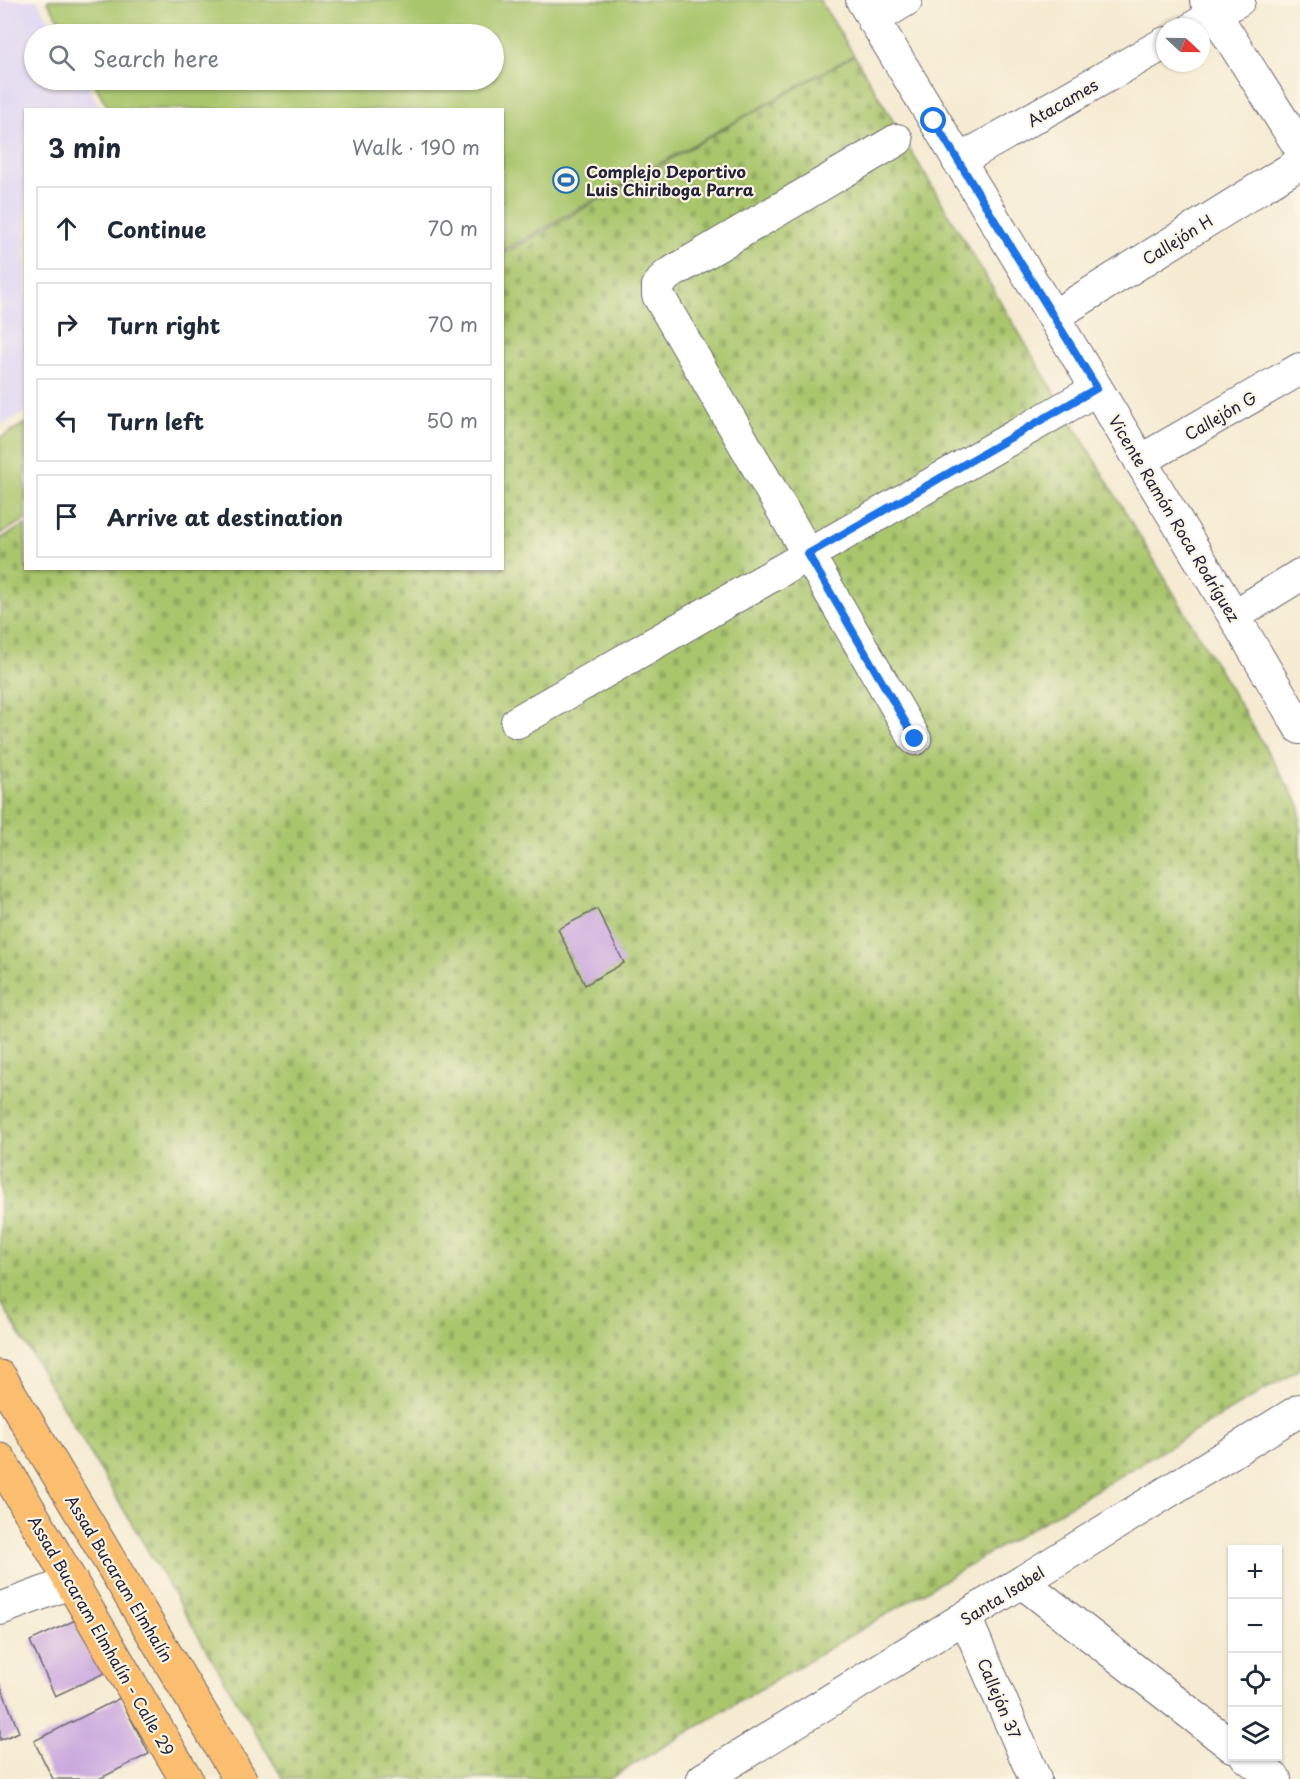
<!DOCTYPE html>
<meta charset="utf-8">
<style>
body{margin:0;font-family:"Playpen Sans",sans-serif;background:#f2f2f3;color:#1f2937}
.controls{position:absolute;right:18px;bottom:18px;display:grid;overflow:hidden;border-radius:0px;box-shadow:0 2px 4px #0004}
.controls button{width:54px;height:54px;display:grid;place-items:center;padding:0;border:0;border-bottom:2px solid #e0e1e3;background:#fff;color:#1f2937;font:30px sans-serif}
.compass{position:absolute;left:1156px;top:18px;width:54px;height:54px;border-radius:50%;background:#fff;box-shadow:0 2px 4px #0004;rotate:112deg}
.stop{position:absolute;width:18px;height:18px;margin:-14px;border:4px solid #1a73e8;border-radius:50%;background:#fff}
.stop.end{background:#1a73e8;border-color:#fff;box-shadow:0 2px 6px #0008}
.list{margin:0;padding:0;list-style:none}
h2{display:flex;justify-content:space-between;align-items:center;height:78px;margin:0;padding:0 24px;font-size:26px}
h2 small{font-size:20px;font-weight:400;color:#747a83}
.list li{display:grid;grid-template-columns:39px 1fr auto;gap:18px;align-items:center;box-sizing:border-box;height:84px;margin:0 12px 12px;padding:0 12px;border:2px solid #e0e1e3;border-radius:0px}
.list b{display:block;font-size:22px;white-space:nowrap}
.list em{font-size:20px;font-style:normal;color:#747a83}
.icon{flex:none;width:33px;height:33px;fill:none;stroke:currentColor;stroke-width:2;stroke-linecap:round;stroke-linejoin:round}
.map{position:relative;flex:none;width:1300px;height:1779px;overflow:hidden}
.search{position:absolute;background:#fff;box-shadow:0 2px 4px #0004;left:24px;top:24px;width:480px;height:66px;display:flex;align-items:center;gap:15px;box-sizing:border-box;padding:0 21px;border-radius:33px;color:#747a83;font-size:22px}
.panel{position:absolute;background:#fff;box-shadow:0 2px 4px #0004;left:24px;top:108px;width:480px;height:462px;border-radius:0px}
.map>svg:first-child{display:block}
.built{fill:#ded5f5}
.cemetery{fill:url(#cemetery-stones);stroke:#667454;stroke-width:1.5}
.green{fill:#aac66d;stroke:#667454;stroke-width:1.5}
.building{fill:#caa8df}
.lines{fill:none;stroke-linecap:round;stroke-linejoin:round}
.minor-casing{stroke:#6c6870;stroke-width:34}
.major-casing{stroke:#6c6870;stroke-width:35}
.minor{stroke:#fff;stroke-width:32}
.major{stroke:#fbbd6e;stroke-width:33}
.route{stroke:#1a73e8;stroke-width:8}
.labels{text-anchor:middle;dominant-baseline:central;stroke-width:4.5;stroke-linejoin:round;paint-order:stroke}
.street-label{font-size:16px;fill:#22223b;stroke:#fcf5e5}
.poi-label{font-size:16px;font-weight:bold;fill:#22223b;stroke:#fcf5e5;text-anchor:start}
</style>
<div class="map">
<svg width="1300" height="1779" viewBox="0 0 1300 1779">
<defs>
<pattern id="cemetery-stones" width="16" height="16" patternUnits="userSpaceOnUse" patternTransform="scale(1.5)"><rect width="16" height="16" fill="#aac66d"/><path d="M2 7V4a2 2 0 0 1 4 0v3zM10 15v-3a2 2 0 0 1 4 0v3z" fill="#92aa5f"/></pattern>
</defs>
<rect width="100%" height="100%" fill="#fcf5e5"/>
<filter id="ink" filterUnits="userSpaceOnUse"><feTurbulence type="fractalNoise" baseFrequency=".0167" numOctaves="2"/><feDisplacementMap in="SourceGraphic" scale="12" xChannelSelector="R" yChannelSelector="G"/><feConvolveMatrix kernelMatrix="1 2 1 2 8 2 1 2 1" color-interpolation-filters="sRGB"/></filter>
<filter id="wash" filterUnits="userSpaceOnUse"><feTurbulence type="fractalNoise" baseFrequency=".008" numOctaves="4" result="noise"/><feDisplacementMap in="SourceGraphic" scale="24" xChannelSelector="R" yChannelSelector="G"/><feGaussianBlur stdDeviation="1.35" result="paint"/><feColorMatrix in="noise" values="0 0 0 0 0 0 0 0 0 0 0 0 0 0 0 0 0 1.4 0 .05"/><feComposite in="paint" operator="in"/></filter>
<g filter="url(#wash)">
<rect width="100%" height="100%" fill="#f5ebd2"/>
<path class="built" d="M 0,0 L 37,0 L 57,34 L 34,34 L 34,80 L 84,80 L 101,109 L 26,110 L 25,412 L 0,427 Z"/>
<path class="cemetery" d="M 854,55 L 1300,806 L 1300,1369 L 609,1779 L 283,1779 L 0,1301 L 0,539 L 25,525 L 26,568 L 502,568 L 503,254 Z"/>
<path class="green" d="M 47,0 L 820,0 L 854,55 L 503,251 L 502,110 L 109,109 L 92,80 L 494,80 L 494,34 L 67,34 Z
M 25,423 L 25,520 L 0,534 L 0,438 Z"/>
<g id="blocks">
<path class="building" d="M 597,909 L 624,963 L 585,985 L 558,929 Z
M 82,1617 L 107,1672 L 55,1696 L 30,1641 Z
M 0,1684 L 19,1732 L 0,1740 Z
M 120,1698 L 149,1754 L 99,1779 L 53,1779 L 34,1741 Z"/>
</g>
</g>
<g filter="url(#ink)">
<use href="#blocks" fill-opacity="0" stroke="#6c6870" stroke-width="1.5"/>
<g class="lines">
<g class="minor-casing">
<path id="minor" d="M 862,0 L 1234,616 L 1300,728
M 1206,0 L 1300,148
M 873,20 L 906,0
M 1194,27 L 1239,0
M 897,140 L 666,276 L 658,286 L 658,295 L 915,739
M 958,161 L 1165,43
M 1054,316 L 1300,163
M 1140,461 L 1300,369
M 1234,616 L 1300,575
M 517,722 L 1097,389
M 1022,1582 L 1232,1746
M 0,1609 L 72,1582
M 965,1617 L 1035,1779
M 1246,1756 L 1275,1779
M 703,1779 L 1300,1410"/>
</g>
<g class="major-casing">
<path id="major" d="M 0,1377 L 240,1779
M 0,1460 L 186,1779"/>
</g>
<use href="#minor" class="minor"/>
<use href="#major" class="major"/>
</g>
</g>
<g class="lines" filter="url(#ink)">
<path class="route" d="M 915,739 L 808,554 L 1097,388 L 934,121"/>
</g>
<defs>
<g id="stadium-ring" transform="scale(1.35)"><circle r="9.5" fill="#fcf5e5" stroke="#1f6fb2" stroke-width="1.5"/><path d="M0-5a6.5 5 0 1 0 0 10a6.5 5 0 1 0 0-10ZM-3.5-1.8h7v3.6h-7Z" fill="#1f6fb2"/></g>
</defs>
<g fill-rule="evenodd">
<use href="#stadium-ring" x="566" y="180"/>
</g>
<g class="labels">
<g class="street-label">
<text transform="translate(1062 102) rotate(-30)">Atacames</text>
<text transform="translate(1177 239) rotate(-32)">Callejón H</text>
<text transform="translate(1220 415) rotate(-30)">Callejón G</text>
<text transform="translate(1175 518) rotate(59)">Vicente Ramón Roca Rodríguez</text>
<text transform="translate(120 1578) rotate(59)">Assad Bucaram Elmhalín</text>
<text transform="translate(1002 1595) rotate(-32)">Santa Isabel</text>
<text transform="translate(102 1635) rotate(60)">Assad Bucaram Elmhalín - Calle 29</text>
<text transform="translate(1000 1698) rotate(67)">Callejón 37</text>
</g>
<g class="poi-label">
<text x="586" y="171">Complejo Deportivo<tspan x="586" dy="18">Luis Chiriboga Parra</tspan></text>
</g>
</g>
</svg>
<div class="controls">
<button>+</button>
<button>−</button>
<button><svg class="icon" aria-label="locate" viewBox="0 0 24 24"><circle cx="12" cy="12" r="6"/><path d="M12 2v4M12 18v4M2 12h4M18 12h4"/></svg></button>
<button><svg class="icon" aria-label="layers" viewBox="0 0 24 24"><path d="M12 4l9 5-9 5-9-5zM3 14l9 5 9-5"/></svg></button>
</div>
<svg class="compass" viewBox="-18 -18 36 36"><path d="M0-13l5 13h-10z" fill="#e53935"/><path d="M0 13l5-13h-10z" fill="#747a83"/></svg>
<div class="stop" style="left:934px;top:121px"></div>
<div class="stop end" style="left:915px;top:739px"></div>
<div class="search"><svg class="icon" aria-label="search" viewBox="0 0 24 24"><circle cx="10" cy="10" r="6"/><path d="M15 15l6 6"/></svg>Search here</div>
<section class="panel">
<h2>3 min<small>Walk · 190 m</small></h2>
<ul class="list">
<li><svg class="icon" aria-label="ahead" viewBox="0 0 24 24"><path d="M12 20V5M6 11l6-6 6 6"/></svg><div><b>Continue</b></div><em>70 m</em></li>
<li><svg class="icon" aria-label="right" viewBox="0 0 24 24"><path d="M7 20v-9h11M14 6l5 5-5 5"/></svg><div><b>Turn right</b></div><em>70 m</em></li>
<li><svg class="icon" aria-label="left" viewBox="0 0 24 24"><path d="M17 20v-9H6M10 6l-5 5 5 5"/></svg><div><b>Turn left</b></div><em>50 m</em></li>
<li><svg class="icon" aria-label="arrive" viewBox="0 0 24 24"><path d="M6 21V4h12l-3 4 3 4H6"/></svg><div><b>Arrive at destination</b></div></li>
</ul>
</section>
</div>
